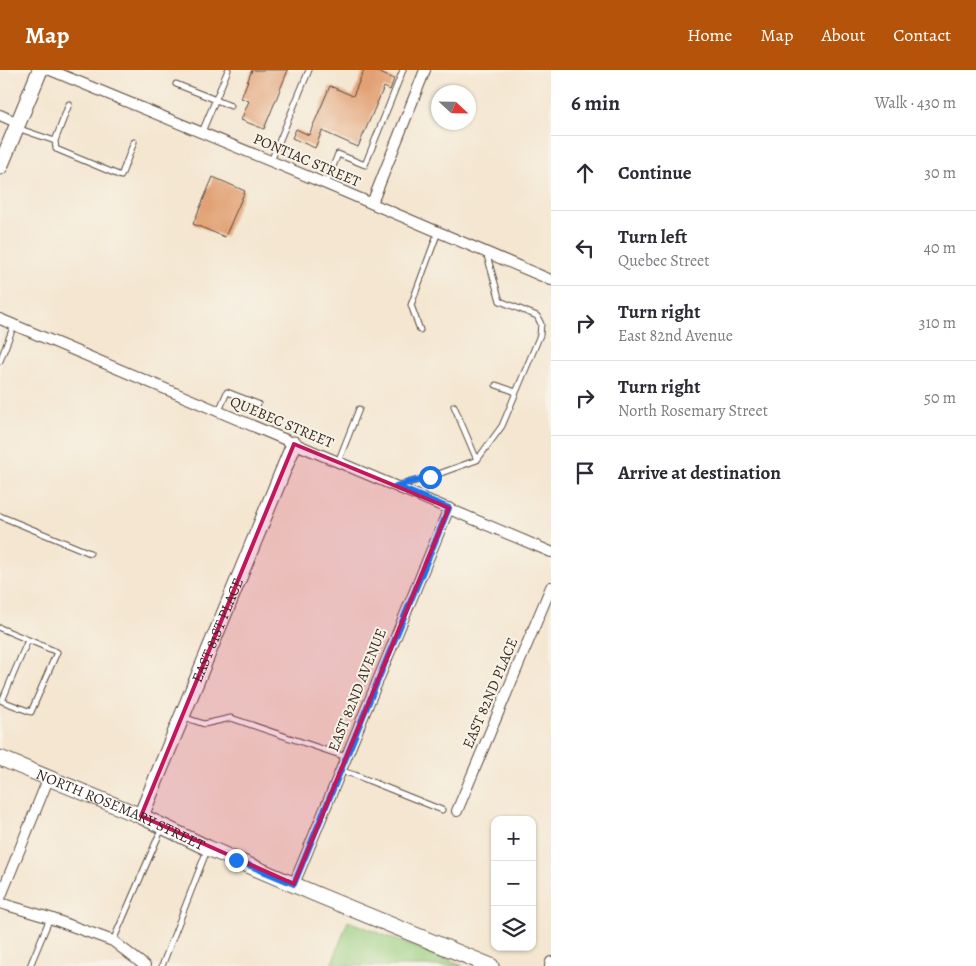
<!DOCTYPE html>
<meta charset="utf-8">
<style>
body{margin:0;font-family:Alegreya,serif;background:#f7f7f7;color:#2b2b33}
.controls{position:absolute;right:15px;bottom:15px;display:grid;overflow:hidden;border-radius:10px;box-shadow:0 1px 4px #0004}
.controls button{width:45px;height:45px;display:grid;place-items:center;padding:0;border:0;border-bottom:1px solid #e1e1e2;background:#fff;color:#2b2b33;font:25px sans-serif}
.compass{position:absolute;left:431px;top:15px;width:45px;height:45px;border-radius:50%;background:#fff;box-shadow:0 1px 4px #0004;rotate:112deg}
.stop{position:absolute;width:15px;height:15px;margin:-11px;border:4px solid #1a73e8;border-radius:50%;background:#fff}
.stop.end{background:#1a73e8;border-color:#fff;box-shadow:0 1px 5px #0008}
.list{margin:0;padding:0;list-style:none}
h2{display:flex;justify-content:space-between;align-items:center;height:65px;margin:0;padding:0 20px;font-size:21px}
h2 small{font-size:16px;font-weight:400;color:#7c7c81}
.list li{display:grid;grid-template-columns:32px 1fr auto;gap:15px;align-items:center;box-sizing:border-box;height:75px;padding:0 20px;border-top:1px solid #e1e1e2}
.list b{display:block;font-size:19px;white-space:nowrap}
.list p{margin:0;font-size:16px;white-space:nowrap;color:#7c7c81}
.list em{font-size:16px;font-style:normal;color:#7c7c81}
.icon{flex:none;width:28px;height:28px;fill:none;stroke:currentColor;stroke-width:2;stroke-linecap:round;stroke-linejoin:round}
.map{position:relative;flex:none;width:551px;height:896px;overflow:hidden}
header{display:flex;align-items:center;gap:30px;box-sizing:border-box;height:70px;padding:0 25px;background:#b45309;color:#fff}
header strong{font-size:24px}
nav{display:flex;gap:28px;margin-inline-start:auto;font-size:18px}
main{display:flex}
aside{flex:1;background:#fff}
.map>svg:first-child{display:block}
.green{fill:#9ace7f;stroke:#6a7c4e}
.building{fill:#e2a175}
.lines{fill:none;stroke-linecap:round;stroke-linejoin:round}
.lane-casing{stroke:#574639;stroke-width:7}
.street-casing{stroke:#574639;stroke-width:12}
.secondary-casing{stroke:#574639;stroke-width:17}
.lane{stroke:#fff;stroke-width:5}
.street{stroke:#fff;stroke-width:10}
.secondary{stroke:#fff;stroke-width:15}
.route{stroke:#1a73e8;stroke-width:6}
.marked{fill:#c2185b;fill-opacity:0.2;stroke:#c2185b;stroke-width:4;stroke-linejoin:round}
.labels{text-anchor:middle;dominant-baseline:central;stroke-width:4;stroke-linejoin:round;paint-order:stroke}
.street-label{font-size:15px;fill:#3b2a1e;stroke:#f7f3e8}
</style>
<header>
<strong>Map</strong>
<nav><a>Home</a><a>Map</a><a>About</a><a>Contact</a></nav>
</header>
<main>
<div class="map">
<svg width="551" height="896" viewBox="0 0 551 896">
<rect width="100%" height="100%" fill="#f7f3e8"/>
<filter id="ink" filterUnits="userSpaceOnUse"><feTurbulence type="fractalNoise" baseFrequency=".02" numOctaves="2"/><feDisplacementMap in="SourceGraphic" scale="10" xChannelSelector="R" yChannelSelector="G"/><feConvolveMatrix kernelMatrix="1 2 1 2 8 2 1 2 1" color-interpolation-filters="sRGB"/></filter>
<filter id="wash" filterUnits="userSpaceOnUse"><feTurbulence type="fractalNoise" baseFrequency=".0096" numOctaves="4" result="noise"/><feDisplacementMap in="SourceGraphic" scale="20" xChannelSelector="R" yChannelSelector="G"/><feGaussianBlur stdDeviation="1.12" result="paint"/><feColorMatrix in="noise" values="0 0 0 0 0 0 0 0 0 0 0 0 0 0 0 0 0 1.4 0 .05"/><feComposite in="paint" operator="in"/></filter>
<g filter="url(#wash)">
<rect width="100%" height="100%" fill="#f4e6d0"/>
<path class="green" d="M 348,851 L 463,896 L 331,896 Z"/>
<g id="blocks">
<path class="building" d="M 252,0 L 288,0 L 264,59 L 241,50 L 249,31 L 241,28 Z
M 364,0 L 373,0 L 394,9 L 390,20 L 384,17 L 358,77 L 322,61 L 315,78 L 292,68 L 296,59 L 309,65 L 330,16 L 353,26 Z
M 213,107 L 245,121 L 225,167 L 193,154 Z"/>
</g>
</g>
<g filter="url(#ink)">
<use href="#blocks" fill-opacity="0" stroke="#574639" stroke-width="1"/>
<g class="lines">
<g class="lane-casing">
<path id="lane" d="M 176,14 L 231,36
M 17,58 L 55,71 L 69,34
M 202,62 L 228,0
M 55,71 L 56,79 L 121,106 L 134,72
M 271,91 L 309,0
M 326,114 L 338,84 L 365,95 L 403,0
M 420,260 L 411,235 L 438,162
M 0,291 L 14,255
M 496,315 L 516,322
M 454,336 L 477,390
M 219,341 L 227,322 L 258,334
M 338,392 L 359,339
M 396,416 L 430,407 L 477,390 L 502,356 L 540,265 L 541,254 L 537,246 L 500,231 L 486,182
M 0,446 L 90,483
M 0,558 L 57,582 L 31,642 L 2,631 L 28,570
M 183,647 L 204,654 L 231,648 L 346,687
M 341,701 L 355,705 L 442,740
M 113,871 L 162,758
M 30,896 L 50,848
M 162,896 L 207,780"/>
</g>
<g class="street-casing">
<path id="street" d="M 50,0 L 326,114 L 551,210
M 0,45 L 18,53
M 372,133 L 425,0
M 0,249 L 551,482
M 457,741 L 551,517
M 294,814 L 449,438
M 0,828 L 49,707
M 0,833 L 50,848 L 113,871 L 145,896
M 550,896 L 551,892"/>
</g>
<g class="secondary-casing">
<g id="secondary">
<path d="M 0,97 L 40,0"/>
<path id="s1" d="M 0,688 L 141,746 L 208,778 L 318,825 L 491,896"/>
<path id="s2" d="M 141,746 L 294,374"/>
</g>
</g>
<use href="#lane" class="lane"/>
<use href="#street" class="street"/>
<use href="#secondary" class="secondary"/>
</g>
</g>
<g class="lines" filter="url(#ink)">
<path class="route" d="M 236,790 L 294,814 L 449,438 L 396,416 L 430,407"/>
</g>
<path class="marked" d="M 294,374 L 449,438 L 294,814 L 141,746 Z"/>
<g class="labels">
<g class="street-label">
<text transform="translate(307 90) rotate(23)">PONTIAC STREET</text>
<text transform="translate(282 352) rotate(23)">QUEBEC STREET</text>
<text stroke="none"><textPath href="#s2" startOffset="201">EAST 81ST PLACE</textPath></text>
<text transform="translate(357 620) rotate(-68)">EAST 82ND AVENUE</text>
<text transform="translate(490 623) rotate(-67)">EAST 82ND PLACE</text>
<text stroke="none"><textPath href="#s1" startOffset="131">NORTH ROSEMARY STREET</textPath></text>
</g>
</g>
</svg>
<div class="controls">
<button>+</button>
<button>−</button>
<button><svg class="icon" aria-label="layers" viewBox="0 0 24 24"><path d="M12 4l9 5-9 5-9-5zM3 14l9 5 9-5"/></svg></button>
</div>
<svg class="compass" viewBox="-18 -18 36 36"><path d="M0-13l5 13h-10z" fill="#e53935"/><path d="M0 13l5-13h-10z" fill="#7c7c81"/></svg>
<div class="stop" style="left:430px;top:407px"></div>
<div class="stop end" style="left:236px;top:790px"></div>
</div>
<aside>
<h2>6 min<small>Walk · 430 m</small></h2>
<ul class="list">
<li><svg class="icon" aria-label="ahead" viewBox="0 0 24 24"><path d="M12 20V5M6 11l6-6 6 6"/></svg><div><b>Continue</b></div><em>30 m</em></li>
<li><svg class="icon" aria-label="left" viewBox="0 0 24 24"><path d="M17 20v-9H6M10 6l-5 5 5 5"/></svg><div><b>Turn left</b><p>Quebec Street</p></div><em>40 m</em></li>
<li><svg class="icon" aria-label="right" viewBox="0 0 24 24"><path d="M7 20v-9h11M14 6l5 5-5 5"/></svg><div><b>Turn right</b><p>East 82nd Avenue</p></div><em>310 m</em></li>
<li><svg class="icon" aria-label="right" viewBox="0 0 24 24"><path d="M7 20v-9h11M14 6l5 5-5 5"/></svg><div><b>Turn right</b><p>North Rosemary Street</p></div><em>50 m</em></li>
<li><svg class="icon" aria-label="arrive" viewBox="0 0 24 24"><path d="M6 21V4h12l-3 4 3 4H6"/></svg><div><b>Arrive at destination</b></div></li>
</ul>
</aside>
</main>
